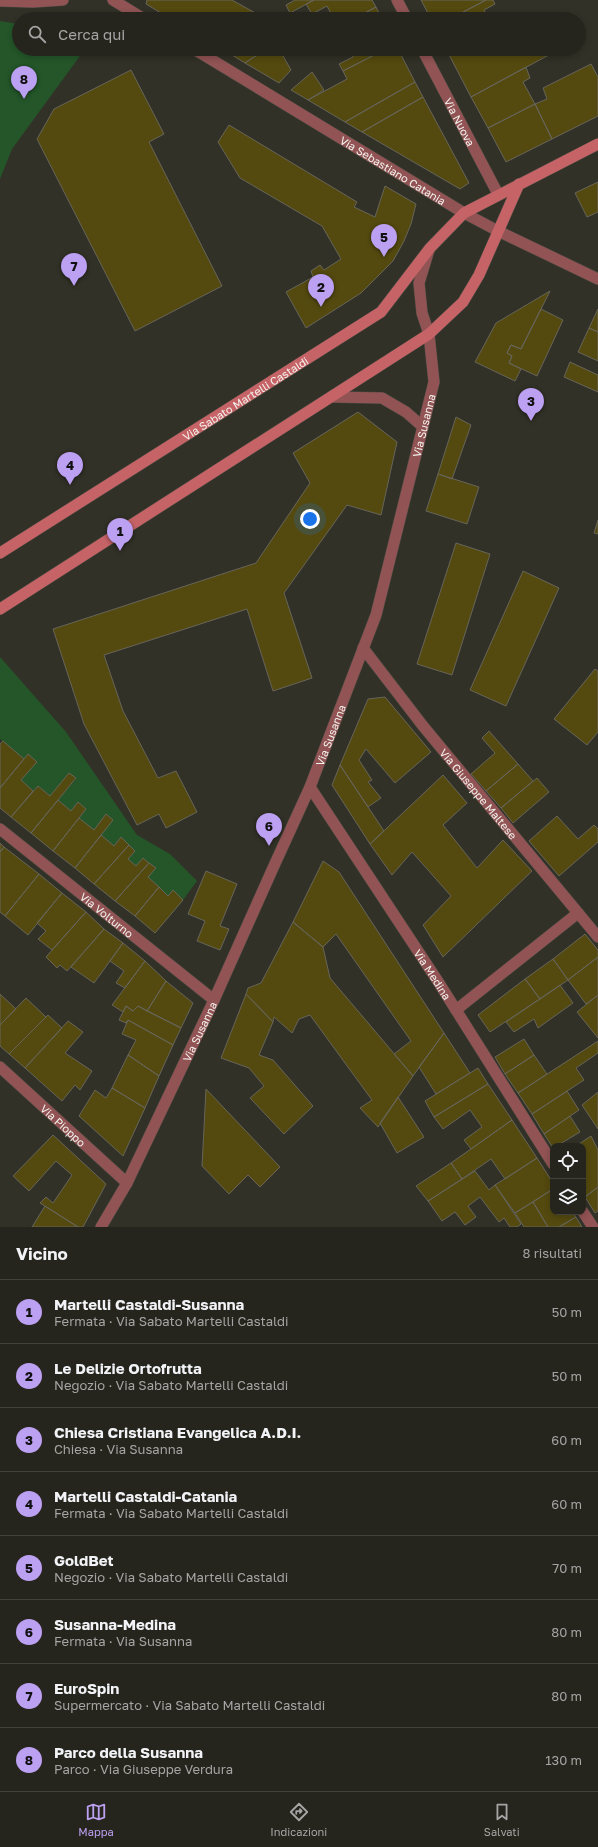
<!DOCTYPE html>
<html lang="it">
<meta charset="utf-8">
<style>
body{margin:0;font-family:"Golos Text",sans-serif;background:#32312a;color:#f1f3f6}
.controls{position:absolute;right:12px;bottom:12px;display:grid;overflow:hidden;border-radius:8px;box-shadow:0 2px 6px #0003}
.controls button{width:36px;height:36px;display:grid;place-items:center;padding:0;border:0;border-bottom:1px solid #42423b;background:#26251d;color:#f1f3f6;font:20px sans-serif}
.you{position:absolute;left:310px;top:519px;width:14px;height:14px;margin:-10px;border:3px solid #fff;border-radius:50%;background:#1a73e8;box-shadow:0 0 0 6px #1a73e833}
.badge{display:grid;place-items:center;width:26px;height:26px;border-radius:50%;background:#bca0f2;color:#111;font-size:13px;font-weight:700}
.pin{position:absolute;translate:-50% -33px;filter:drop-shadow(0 1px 2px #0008)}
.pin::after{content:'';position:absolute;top:21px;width:14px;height:12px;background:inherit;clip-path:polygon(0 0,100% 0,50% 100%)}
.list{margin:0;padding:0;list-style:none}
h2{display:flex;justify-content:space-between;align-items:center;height:52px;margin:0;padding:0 16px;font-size:17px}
h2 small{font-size:13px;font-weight:400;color:#a4a5a4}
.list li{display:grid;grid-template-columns:26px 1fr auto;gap:12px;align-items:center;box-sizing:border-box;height:64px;padding:0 16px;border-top:1px solid #42423b}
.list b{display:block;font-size:15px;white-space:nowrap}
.list p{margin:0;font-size:13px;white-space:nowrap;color:#a4a5a4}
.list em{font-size:13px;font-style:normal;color:#a4a5a4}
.icon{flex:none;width:22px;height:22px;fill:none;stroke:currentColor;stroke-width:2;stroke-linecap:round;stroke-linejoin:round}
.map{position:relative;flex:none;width:598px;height:1227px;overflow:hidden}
.search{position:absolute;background:#26251d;box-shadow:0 2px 6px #0003;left:12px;right:12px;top:12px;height:44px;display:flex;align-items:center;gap:10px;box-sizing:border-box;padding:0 14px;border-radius:22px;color:#a4a5a4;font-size:15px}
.sheet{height:564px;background:#26251d}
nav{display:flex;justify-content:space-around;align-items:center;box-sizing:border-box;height:56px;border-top:1px solid #42423b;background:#26251d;font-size:11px;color:#a4a5a4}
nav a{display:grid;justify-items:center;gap:2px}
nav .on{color:#bca0f2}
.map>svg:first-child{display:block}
.green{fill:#245629}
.building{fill:#544a0f;stroke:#67655a}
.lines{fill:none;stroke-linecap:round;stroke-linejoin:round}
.minor-casing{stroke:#4d4c43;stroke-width:12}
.tertiary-casing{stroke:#4d4c43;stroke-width:12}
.secondary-casing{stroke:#4d4c43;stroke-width:12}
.minor{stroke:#915354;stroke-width:11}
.tertiary{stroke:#915354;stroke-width:11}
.secondary{stroke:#c66367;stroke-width:11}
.labels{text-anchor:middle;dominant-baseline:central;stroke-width:3.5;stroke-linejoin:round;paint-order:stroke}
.street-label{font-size:11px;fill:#f4f3ed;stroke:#191814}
</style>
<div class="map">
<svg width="598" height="1227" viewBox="0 0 598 1227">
<rect width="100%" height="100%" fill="#323127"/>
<path class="green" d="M 0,21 L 19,24 L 19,49 L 85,49 L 12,149 L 0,179 Z
M 0,657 L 66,732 L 137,835 L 170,854 L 197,881 L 183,900 L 173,890 L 168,896 L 148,877 L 155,868 L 143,858 L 136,866 L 128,859 L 135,851 L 121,837 L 114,846 L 101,835 L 106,815 L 94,830 L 79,818 L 86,809 L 79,803 L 71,811 L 58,800 L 76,779 L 69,773 L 50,796 L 38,786 L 33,791 L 21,780 L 24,759 L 0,739 Z"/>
<path class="building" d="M 147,0 L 232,0 L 266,19 L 171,19 L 146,4 Z
M 295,0 L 314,0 L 290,13 L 286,5 Z
M 314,0 L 372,0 L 376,7 L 353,19 L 334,19 L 327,6 L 312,14 L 306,4 Z
M 421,0 L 486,0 L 450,19 L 431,19 Z
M 486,0 L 493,0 L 495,4 L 484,10 L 488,18 L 450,19 Z
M 376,7 L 382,19 L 353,19 Z
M 232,49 L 266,49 L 245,63 L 227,52 Z
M 266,49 L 279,49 L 291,70 L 279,83 L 245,63 Z
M 349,49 L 386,49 L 343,71 L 339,64 L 353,57 Z
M 386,49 L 398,49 L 415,82 L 345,122 L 308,100 L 347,79 L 343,71 Z
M 446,49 L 560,49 L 471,97 Z
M 591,64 L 598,77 L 598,116 L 552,139 L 535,104 L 547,99 L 543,88 Z
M 526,67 L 530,78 L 523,82 L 535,104 L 488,128 L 471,97 Z
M 131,70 L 164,134 L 149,142 L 222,286 L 135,331 L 37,139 L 54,109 Z
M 312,72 L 324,90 L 308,100 L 291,90 Z
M 415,82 L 423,97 L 362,132 L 345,122 Z
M 423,97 L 469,183 L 460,189 L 362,132 Z
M 535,104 L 552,139 L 506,162 L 488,128 Z
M 229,125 L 357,202 L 354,207 L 375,217 L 385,186 L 416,204 L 411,224 L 404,241 L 393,261 L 361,293 L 306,328 L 286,292 L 313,277 L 311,271 L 320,265 L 324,270 L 341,259 L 322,226 L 240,178 L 218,142 Z
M 598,182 L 598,212 L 587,217 L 575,193 Z
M 550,291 L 521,349 L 511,345 L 507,353 L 512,356 L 509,363 L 521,369 L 515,381 L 475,362 L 496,323 Z
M 541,309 L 563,320 L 537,376 L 509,363 L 512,356 L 507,353 L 511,345 L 521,349 Z
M 598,309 L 598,332 L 589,328 Z
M 589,328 L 598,332 L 598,361 L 578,352 Z
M 570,362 L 598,375 L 598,392 L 564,377 Z
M 358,412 L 397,442 L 381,515 L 347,505 L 284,593 L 312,678 L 273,691 L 247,609 L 104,655 L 123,711 L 158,778 L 176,771 L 197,812 L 166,828 L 159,814 L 137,825 L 84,724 L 53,629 L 256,563 L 310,483 L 293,453 Z
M 456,417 L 471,425 L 452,479 L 438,474 Z
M 438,474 L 479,487 L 467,524 L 426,511 Z
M 598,520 L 598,534 L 594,533 Z
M 456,543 L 490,554 L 452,675 L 417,664 Z
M 523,571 L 559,588 L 506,706 L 470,690 Z
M 595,669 L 598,671 L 598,732 L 587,745 L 554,719 Z
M 385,697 L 431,752 L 395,783 L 366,749 L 359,760 L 372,780 L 368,782 L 381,798 L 368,807 L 340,765 L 368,699 Z
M 489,731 L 518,764 L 486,791 L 471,774 L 495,753 L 482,738 Z
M 3,741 L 24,759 L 0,788 L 0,744 Z
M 28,754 L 37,762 L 21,780 L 33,791 L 11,817 L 0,808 L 0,788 Z
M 518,764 L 533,781 L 501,808 L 486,791 Z
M 340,765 L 384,831 L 370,844 L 332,785 Z
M 69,773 L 76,778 L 31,833 L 11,817 L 38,786 L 50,796 Z
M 443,775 L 467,803 L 443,825 L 477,868 L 503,840 L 532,871 L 443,957 L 423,925 L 451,896 L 412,852 L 392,875 L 370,844 Z
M 537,778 L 549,792 L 513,823 L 501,808 Z
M 58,800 L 71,811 L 78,802 L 86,809 L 53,851 L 31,833 Z
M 106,814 L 113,820 L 75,868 L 53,851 L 79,818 L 94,830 Z
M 557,816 L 578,839 L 594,825 L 598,829 L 598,842 L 559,876 L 529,841 Z
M 101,835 L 114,846 L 121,837 L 129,845 L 94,884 L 75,868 Z
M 0,843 L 4,847 L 0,852 Z
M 129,845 L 135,851 L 128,859 L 136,866 L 143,858 L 149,863 L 115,901 L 94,884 Z
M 4,847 L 39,874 L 5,916 L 0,912 L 0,852 Z
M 323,861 L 339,872 L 444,1033 L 413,1076 L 394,1054 L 411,1041 L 336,934 L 323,947 L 293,922 Z
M 149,863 L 156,868 L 148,877 L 159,887 L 135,916 L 115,901 Z
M 206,871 L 237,884 L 220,926 L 229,929 L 220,950 L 197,941 L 205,921 L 188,914 Z
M 39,874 L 62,893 L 28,935 L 5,916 Z
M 159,887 L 168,896 L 173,890 L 183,900 L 155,933 L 135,916 Z
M 62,893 L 86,912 L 52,950 L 38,939 L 46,931 L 37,923 Z
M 86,912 L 104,929 L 67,971 L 60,965 L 57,968 L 46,957 Z
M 293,922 L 323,947 L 330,978 L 413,1076 L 378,1127 L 360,1108 L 372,1100 L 310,1015 L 299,1019 L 292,1033 L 274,1017 L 273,1022 L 246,994 L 248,988 L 261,983 Z
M 104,929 L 123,943 L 94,983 L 71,967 Z
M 585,934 L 598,950 L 598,957 L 568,980 L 553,959 Z
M 123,943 L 145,961 L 125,988 L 116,983 L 124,971 L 110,961 Z
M 598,957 L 598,995 L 586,1004 L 568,980 Z
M 553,959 L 568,980 L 540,999 L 525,979 Z
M 145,961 L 166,981 L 147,1011 L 138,1006 L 133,1011 L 126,1006 L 123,1012 L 112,1005 Z
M 525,979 L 540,999 L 490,1032 L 478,1015 Z
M 166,981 L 193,1003 L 181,1028 L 147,1011 Z
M 560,985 L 573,1003 L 538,1028 L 534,1019 L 514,1032 L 506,1022 Z
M 0,994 L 16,1009 L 0,1025 Z
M 246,994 L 273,1022 L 259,1055 L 273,1060 L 313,1106 L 284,1134 L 250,1098 L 264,1086 L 249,1068 L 221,1058 Z
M 598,995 L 598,1038 L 577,1012 Z
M 26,998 L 46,1017 L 9,1054 L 0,1046 L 0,1025 Z
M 126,1006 L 133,1011 L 138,1006 L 181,1028 L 173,1045 L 128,1020 L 126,1023 L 119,1020 Z
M 48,1015 L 62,1028 L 25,1068 L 9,1054 Z
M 128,1020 L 173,1045 L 159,1076 L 128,1055 L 136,1040 L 122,1034 Z
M 68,1021 L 83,1032 L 65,1053 L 92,1071 L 80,1090 L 75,1085 L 62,1101 L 25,1068 Z
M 444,1033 L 470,1073 L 436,1094 L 419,1067 Z
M 524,1039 L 534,1055 L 505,1074 L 495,1057 Z
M 598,1041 L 598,1053 L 576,1068 L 584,1080 L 532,1114 L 518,1093 Z
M 128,1055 L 159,1076 L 145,1108 L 112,1088 Z
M 534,1055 L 547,1074 L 518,1093 L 505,1074 Z
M 478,1068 L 488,1084 L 434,1117 L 425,1101 Z
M 488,1084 L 512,1120 L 471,1149 L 464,1140 L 482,1127 L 470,1110 L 443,1129 L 434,1117 Z
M 112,1088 L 145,1108 L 123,1156 L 79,1116 L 95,1090 L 106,1098 Z
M 206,1089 L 280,1167 L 260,1187 L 248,1175 L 229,1194 L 202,1166 Z
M 567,1091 L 579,1110 L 544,1134 L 532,1114 Z
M 598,1092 L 598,1129 L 582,1105 Z
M 398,1097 L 424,1137 L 397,1153 L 380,1123 Z
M 570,1116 L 580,1132 L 553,1148 L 544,1134 Z
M 512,1120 L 537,1158 L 505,1179 L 491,1159 L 462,1179 L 451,1163 Z
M 53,1135 L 106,1184 L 83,1227 L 78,1227 L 40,1203 L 46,1197 L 53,1203 L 72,1175 L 56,1161 L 29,1191 L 13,1176 Z
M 591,1136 L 598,1150 L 598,1187 L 585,1197 L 583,1194 L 583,1146 L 576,1146 Z
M 537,1158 L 553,1183 L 553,1189 L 515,1213 L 495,1185 Z
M 451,1163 L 462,1179 L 428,1201 L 416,1186 Z
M 475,1171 L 489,1190 L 495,1185 L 521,1224 L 517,1227 L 510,1227 L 504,1218 L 499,1222 L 480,1197 L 468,1206 L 476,1217 L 465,1225 L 455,1212 L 442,1221 L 428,1201 Z
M 598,1187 L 598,1211 L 595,1213 L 585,1197 Z
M 553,1189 L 553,1212 L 572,1212 L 576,1217 L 559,1227 L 548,1227 L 533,1202 Z
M 533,1202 L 548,1227 L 524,1227 L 515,1213 Z
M 45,1206 L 78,1227 L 32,1227 Z
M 576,1217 L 582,1227 L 559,1227 Z"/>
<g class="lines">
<g class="minor-casing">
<g id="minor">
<path d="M 113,0 L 144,19"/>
<path d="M 0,1 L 33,2 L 63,0"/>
<path id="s1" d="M 194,49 L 464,213 L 498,231 L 598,279"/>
<path id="s2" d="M 363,648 L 423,726 L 598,937"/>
<path id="s3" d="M 310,787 L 439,983 L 553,1164"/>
<path id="s4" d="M 0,829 L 214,1000"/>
<path d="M 456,1010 L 578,913"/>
<path id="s5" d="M 0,1067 L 127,1183"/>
<path d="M 583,1212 L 593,1227"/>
</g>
</g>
<g class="tertiary-casing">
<g id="tertiary">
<path d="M 397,0 L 407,19"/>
<path id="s6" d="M 422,49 L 498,194"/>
<path d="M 333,397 L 382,398 L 406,412 L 423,427"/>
<path id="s7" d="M 101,1227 L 127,1183 L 214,1000 L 273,868 L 310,787 L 376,615 L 434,382 L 429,334 L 422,313 L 419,283 L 429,250"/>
</g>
</g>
<g class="secondary-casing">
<g id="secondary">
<path id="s8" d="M 0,553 L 381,312 L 430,248 L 464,213 L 598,144"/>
<path d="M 0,609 L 429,334 L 463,302 L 479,275 L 519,184"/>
</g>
</g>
<use href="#minor" class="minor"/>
<use href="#tertiary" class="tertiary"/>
<use href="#secondary" class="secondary"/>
</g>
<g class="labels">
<g class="street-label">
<text stroke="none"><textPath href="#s6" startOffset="82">Via Nuova</textPath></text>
<text stroke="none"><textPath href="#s1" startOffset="233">Via Sebastiano Catania</textPath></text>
<text stroke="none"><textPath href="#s8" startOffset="290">Via Sabato Martelli Castaldi</textPath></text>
<text stroke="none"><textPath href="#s7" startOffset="867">Via Susanna</textPath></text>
<text stroke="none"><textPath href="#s7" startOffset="543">Via Susanna</textPath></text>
<text stroke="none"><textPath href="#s2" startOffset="186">Via Giuseppe Maltese</textPath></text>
<text stroke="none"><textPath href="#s4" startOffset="137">Via Volturno</textPath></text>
<text stroke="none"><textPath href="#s3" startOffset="224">Via Medina</textPath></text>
<text stroke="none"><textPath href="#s7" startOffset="219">Via Susanna</textPath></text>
<text stroke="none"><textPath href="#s5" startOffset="86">Via Pioppo</textPath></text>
</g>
</g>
</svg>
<div class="controls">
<button><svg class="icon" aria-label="locate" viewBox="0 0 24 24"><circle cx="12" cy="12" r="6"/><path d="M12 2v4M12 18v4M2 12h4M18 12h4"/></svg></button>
<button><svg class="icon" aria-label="layers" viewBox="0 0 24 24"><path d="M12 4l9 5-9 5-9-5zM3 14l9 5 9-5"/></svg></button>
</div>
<div class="you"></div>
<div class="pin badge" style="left:120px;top:551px">1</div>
<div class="pin badge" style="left:321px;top:307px">2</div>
<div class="pin badge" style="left:531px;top:421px">3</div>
<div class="pin badge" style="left:70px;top:485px">4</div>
<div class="pin badge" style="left:384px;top:257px">5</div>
<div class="pin badge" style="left:269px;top:846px">6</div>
<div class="pin badge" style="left:74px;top:286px">7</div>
<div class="pin badge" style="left:24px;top:99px">8</div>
<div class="search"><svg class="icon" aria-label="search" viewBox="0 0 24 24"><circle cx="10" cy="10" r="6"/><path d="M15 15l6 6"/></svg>Cerca qui</div>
</div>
<section class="sheet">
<h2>Vicino<small>8 risultati</small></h2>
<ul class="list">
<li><span class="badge">1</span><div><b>Martelli Castaldi-Susanna</b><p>Fermata · Via Sabato Martelli Castaldi</p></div><em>50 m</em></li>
<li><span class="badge">2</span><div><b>Le Delizie Ortofrutta</b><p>Negozio · Via Sabato Martelli Castaldi</p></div><em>50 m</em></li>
<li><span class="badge">3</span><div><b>Chiesa Cristiana Evangelica A.D.I.</b><p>Chiesa · Via Susanna</p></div><em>60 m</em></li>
<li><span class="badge">4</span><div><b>Martelli Castaldi-Catania</b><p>Fermata · Via Sabato Martelli Castaldi</p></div><em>60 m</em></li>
<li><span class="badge">5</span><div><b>GoldBet</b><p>Negozio · Via Sabato Martelli Castaldi</p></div><em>70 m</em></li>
<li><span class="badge">6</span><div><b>Susanna-Medina</b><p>Fermata · Via Susanna</p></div><em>80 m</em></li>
<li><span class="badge">7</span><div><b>EuroSpin</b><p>Supermercato · Via Sabato Martelli Castaldi</p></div><em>80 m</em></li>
<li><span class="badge">8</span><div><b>Parco della Susanna</b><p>Parco · Via Giuseppe Verdura</p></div><em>130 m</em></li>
</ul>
</section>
<nav>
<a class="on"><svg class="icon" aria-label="map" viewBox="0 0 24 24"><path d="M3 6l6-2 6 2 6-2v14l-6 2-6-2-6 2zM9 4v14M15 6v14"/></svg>Mappa</a>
<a><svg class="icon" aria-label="directions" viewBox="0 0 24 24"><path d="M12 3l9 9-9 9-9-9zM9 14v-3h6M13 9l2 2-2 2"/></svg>Indicazioni</a>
<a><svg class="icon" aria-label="saved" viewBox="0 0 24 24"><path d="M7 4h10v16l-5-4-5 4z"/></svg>Salvati</a>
</nav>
